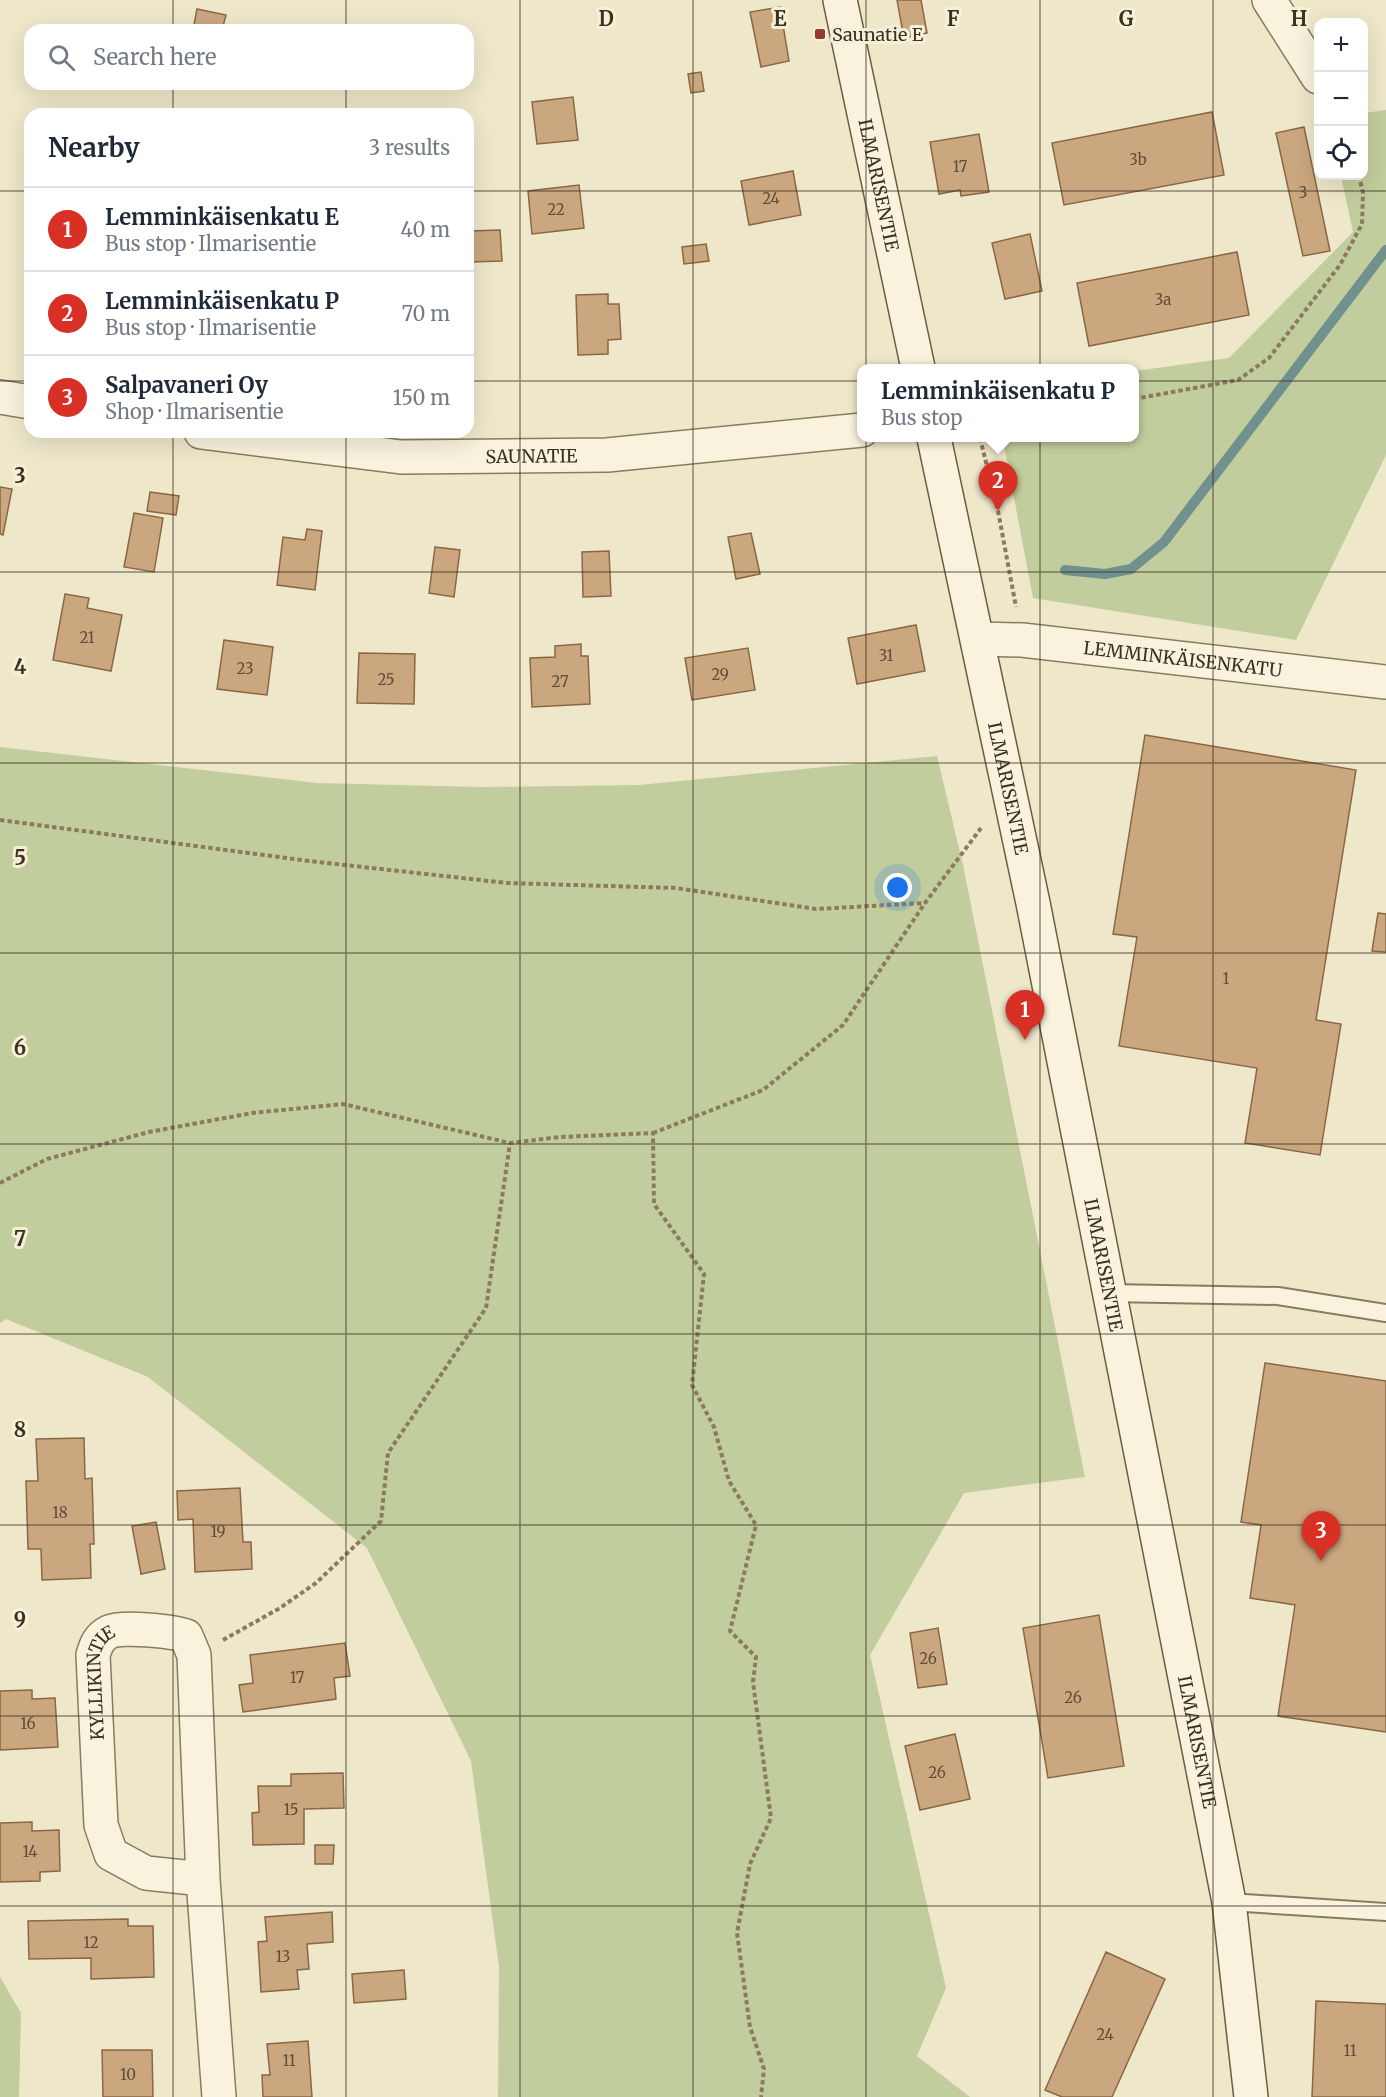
<!DOCTYPE html>
<meta charset="utf-8">
<style>
body{margin:0;font-family:Merriweather,serif;background:#f6f6f7;color:#1f2937}
.controls{position:absolute;right:18px;top:18px;display:grid;overflow:hidden;border-radius:12px;box-shadow:0 6px 24px #0002}
.controls button{width:54px;height:54px;display:grid;place-items:center;padding:0;border:0;border-bottom:2px solid #e0e1e3;background:#fff;color:#1f2937;font:30px sans-serif}
.you{position:absolute;left:898px;top:888px;width:21px;height:21px;margin:-15px;border:4px solid #fff;border-radius:50%;background:#1a73e8;box-shadow:0 0 0 9px #1a73e833}
.badge{display:grid;place-items:center;width:39px;height:39px;border-radius:50%;background:#d93025;color:#fff;font-size:20px;font-weight:700}
.pin{position:absolute;translate:-50% -50px;filter:drop-shadow(0 2px 3px #0008)}
.pin::after{content:'';position:absolute;top:32px;width:21px;height:18px;background:inherit;clip-path:polygon(0 0,100% 0,50% 100%)}
.popup{position:absolute;left:857px;top:364px;width:282px;height:78px;box-sizing:border-box;display:grid;place-content:center;border-radius:12px;background:#fff;filter:drop-shadow(0 2px 4px #0005);font-size:20px;white-space:nowrap;color:#747a83}
.popup b{font-size:22px;color:#1f2937}
.popup::after{content:'';position:absolute;left:50%;top:100%;margin-left:-12px;border:12px solid transparent;border-top-color:#fff}
.list{margin:0;padding:0;list-style:none}
h2{display:flex;justify-content:space-between;align-items:center;height:78px;margin:0;padding:0 24px;font-size:26px}
h2 small{font-size:20px;font-weight:400;color:#747a83}
.list li{display:grid;grid-template-columns:39px 1fr auto;gap:18px;align-items:center;box-sizing:border-box;height:84px;padding:0 24px;border-top:2px solid #e0e1e3}
.list b{display:block;font-size:22px;white-space:nowrap}
.list p{margin:0;font-size:20px;white-space:nowrap;color:#747a83}
.list em{font-size:20px;font-style:normal;color:#747a83}
.icon{flex:none;width:33px;height:33px;fill:none;stroke:currentColor;stroke-width:2;stroke-linecap:round;stroke-linejoin:round}
.map{position:relative;flex:none;width:1386px;height:2097px;overflow:hidden}
.search{position:absolute;background:#fff;box-shadow:0 6px 24px #0002;left:24px;top:24px;width:450px;height:66px;display:flex;align-items:center;gap:15px;box-sizing:border-box;padding:0 21px;border-radius:18px;color:#747a83;font-size:22px}
.panel{position:absolute;background:#fff;box-shadow:0 6px 24px #0002;left:24px;top:108px;width:450px;height:330px;border-radius:18px}
.map>svg:first-child{display:block}
.green{fill:#c2cd9d}
.lines{fill:none;stroke-linecap:round;stroke-linejoin:round}
.stream{stroke:#70918d;stroke-width:10}
.building{fill:#cba780;stroke:#8a6744;stroke-width:1.5}
.lane-casing{stroke:#8b7b5e;stroke-width:20}
.street-casing{stroke:#8b7b5e;stroke-width:36}
.secondary-casing{stroke:#6d5c41;stroke-width:36}
.path{stroke:#8b7b5e;stroke-width:4;stroke-dasharray:4.5 3;stroke-linecap:butt}
.lane{stroke:#f9f3dd;stroke-width:16}
.street{stroke:#f9f3dd;stroke-width:33}
.secondary{stroke:#f9f3dd;stroke-width:33}
.grid{fill:none;stroke:#3c3121;stroke-width:1.5;stroke-opacity:0.55}
.poi-dot{fill:#99392f;stroke:#f6f0d9;stroke-width:2}
.labels{text-anchor:middle;dominant-baseline:central;stroke-width:6;stroke-linejoin:round;paint-order:stroke}
.number-label{font-size:15px;fill:#604e39}
.poi-label{font-size:18px;fill:#3c3121;stroke:#f6f0d9;text-anchor:start}
.street-label{font-size:18px;fill:#3c3121;stroke:#f6f0d9}
.grid-label{font-size:20px;text-anchor:middle;font-weight:bold;fill:#3c3121;stroke:#f6f0d9;stroke-width:6;stroke-linejoin:round;paint-order:stroke}
</style>
<div class="map">
<svg width="1386" height="2097" viewBox="0 0 1386 2097">
<rect width="100%" height="100%" fill="#eee7ca"/>
<path class="green" d="M 1386,110 L 1386,455 L 1296,640 L 1033,598 L 1004,445 L 999,438 L 1134,438 L 1135,371 L 1229,358 L 1353,232 L 1341,176 L 1364,176 L 1364,113 Z
M 0,747 L 317,783 L 481,787 L 639,785 L 937,756 L 963,865 L 1085,1477 L 964,1493 L 870,1655 L 946,1988 L 917,2056 L 970,2097 L 498,2097 L 499,1967 L 471,1761 L 367,1548 L 148,1377 L 6,1319 L 0,1323 Z
M 0,1977 L 21,2013 L 19,2097 L 0,2097 Z"/>
<g class="lines">
<path class="stream" d="M 1065,570 L 1105,574 L 1131,569 L 1164,542 L 1386,250"/>
</g>
<path class="building" d="M 897,0 L 921,0 L 927,33 L 904,38 Z
M 780,7 L 789,61 L 761,67 L 750,12 Z
M 197,9 L 226,15 L 222,30 L 193,30 Z
M 701,72 L 704,91 L 691,93 L 688,74 Z
M 573,97 L 578,140 L 537,144 L 532,102 Z
M 1212,112 L 1224,175 L 1064,205 L 1052,143 Z
M 1304,127 L 1330,251 L 1303,256 L 1276,133 Z
M 979,134 L 989,192 L 961,196 L 960,190 L 939,194 L 930,142 Z
M 793,171 L 801,215 L 749,225 L 741,181 Z
M 579,185 L 584,228 L 532,234 L 528,191 Z
M 500,230 L 502,261 L 470,262 L 469,231 Z
M 1030,234 L 1042,291 L 1005,299 L 992,243 Z
M 706,244 L 709,261 L 684,264 L 682,247 Z
M 1237,252 L 1249,315 L 1089,346 L 1077,283 Z
M 608,294 L 608,304 L 619,304 L 621,339 L 608,340 L 608,354 L 578,355 L 576,295 Z
M 0,487 L 12,489 L 3,535 L 0,534 Z
M 150,492 L 179,496 L 176,515 L 147,511 Z
M 134,513 L 163,518 L 154,572 L 124,567 Z
M 307,529 L 322,531 L 315,590 L 277,585 L 283,537 L 305,540 Z
M 751,533 L 760,574 L 736,579 L 728,537 Z
M 435,547 L 460,550 L 454,597 L 429,593 Z
M 609,551 L 611,596 L 583,597 L 582,552 Z
M 65,594 L 89,598 L 87,608 L 122,615 L 111,671 L 53,660 Z
M 916,625 L 925,671 L 857,684 L 848,638 Z
M 224,640 L 273,647 L 267,695 L 217,689 Z
M 581,644 L 581,656 L 588,656 L 590,704 L 532,707 L 530,658 L 555,657 L 555,646 Z
M 748,648 L 755,690 L 692,700 L 685,658 Z
M 359,653 L 415,654 L 414,704 L 357,703 Z
M 1145,735 L 1356,770 L 1316,1020 L 1341,1024 L 1320,1155 L 1245,1143 L 1257,1068 L 1119,1046 L 1137,937 L 1113,934 Z
M 1378,913 L 1386,914 L 1386,952 L 1372,951 Z
M 1265,1363 L 1386,1381 L 1386,1732 L 1278,1716 L 1295,1605 L 1250,1598 L 1261,1525 L 1241,1522 Z
M 84,1438 L 85,1479 L 92,1478 L 94,1544 L 90,1544 L 91,1578 L 42,1580 L 41,1549 L 28,1549 L 26,1481 L 38,1481 L 36,1439 Z
M 240,1488 L 243,1542 L 251,1542 L 252,1569 L 195,1572 L 193,1519 L 178,1520 L 177,1491 Z
M 156,1522 L 165,1569 L 141,1574 L 132,1526 Z
M 1099,1615 L 1124,1766 L 1048,1778 L 1023,1628 Z
M 938,1628 L 947,1684 L 918,1688 L 910,1633 Z
M 345,1643 L 350,1676 L 334,1678 L 336,1699 L 243,1712 L 239,1685 L 253,1683 L 250,1655 Z
M 32,1690 L 32,1699 L 55,1698 L 58,1747 L 0,1750 L 0,1691 Z
M 955,1734 L 970,1799 L 920,1810 L 905,1746 Z
M 343,1773 L 344,1808 L 304,1809 L 304,1844 L 253,1845 L 252,1813 L 259,1812 L 258,1786 L 291,1786 L 291,1774 Z
M 32,1822 L 32,1831 L 59,1830 L 60,1871 L 40,1872 L 40,1881 L 0,1882 L 0,1823 Z
M 315,1845 L 334,1845 L 333,1864 L 315,1864 Z
M 332,1912 L 333,1942 L 307,1944 L 309,1969 L 297,1970 L 299,1989 L 261,1992 L 258,1942 L 267,1941 L 265,1917 Z
M 128,1919 L 128,1926 L 153,1926 L 154,1977 L 91,1979 L 91,1958 L 29,1959 L 28,1921 Z
M 1106,1952 L 1165,1979 L 1112,2097 L 1062,2097 L 1045,2090 Z
M 404,1970 L 406,1999 L 354,2003 L 352,1974 Z
M 1316,2001 L 1386,2004 L 1386,2097 L 1312,2097 Z
M 308,2041 L 312,2097 L 263,2097 L 262,2075 L 270,2075 L 267,2044 Z
M 102,2050 L 152,2050 L 153,2097 L 103,2097 Z"/>
<g class="lines">
<g class="lane-casing">
<path id="lane" d="M 1110,1293 L 1278,1296 L 1386,1313
M 1229,1902 L 1386,1912"/>
</g>
<g class="street-casing">
<g id="street">
<path d="M 1269,0 L 1318,77"/>
<path d="M 0,397 L 30,402"/>
<path id="s1" d="M 201,432 L 401,457 L 607,455 L 862,430"/>
<path id="s2" d="M 978,639 L 1022,640 L 1386,682"/>
<path id="s3" d="M 203,1879 L 146,1873 L 111,1854 L 101,1825 L 93,1655 C 96,1645 99,1637 109,1632 C 122,1626 172,1631 186,1636 L 194,1655 L 203,1879 L 219,2097"/>
</g>
</g>
<g class="secondary-casing">
<g id="secondary">
<path id="s4" d="M 840,0 L 918,368"/>
<path id="s5" d="M 934,438 L 1033,903 L 1229,1902 L 1251,2097"/>
</g>
</g>
<path class="path" d="M 1134,399 L 1238,380 L 1269,358 L 1340,265 L 1362,224 L 1363,193 L 1359,176
M 980,438 L 998,511 L 1016,607
M 0,820 L 309,861 L 507,883 L 676,888 L 816,909 L 925,903
M 653,1133 L 763,1090 L 843,1025 L 925,903 L 981,828
M 0,1183 L 47,1159 L 149,1132 L 252,1113 L 343,1104 L 510,1143 L 560,1137 L 653,1133 L 654,1204 L 704,1274 L 692,1385 L 714,1427 L 729,1481 L 756,1525 L 730,1631 L 756,1657 L 753,1682 L 771,1818 L 750,1864 L 737,1933 L 750,2027 L 764,2069 L 761,2097
M 223,1640 L 280,1608 L 316,1583 L 381,1521 L 388,1453 L 486,1308 L 510,1143"/>
<use href="#lane" class="lane"/>
<use href="#street" class="street"/>
<use href="#secondary" class="secondary"/>
</g>
<path class="grid" d="M 173,0 L 173,30M 346,0 L 346,30M 520,0 L 520,2097M 693,0 L 693,2097M 866,0 L 866,2097M 1040,0 L 1040,2097M 1213,0 L 1213,2097M 173,84 L 173,114M 346,84 L 346,114M 0,191 L 30,191M 468,191 L 1386,191M 0,381 L 30,381M 468,381 L 1386,381M 173,432 L 173,2097M 346,432 L 346,2097M 0,572 L 1386,572M 0,763 L 1386,763M 0,953 L 1386,953M 0,1144 L 1386,1144M 0,1334 L 1386,1334M 0,1525 L 1386,1525M 0,1716 L 1386,1716M 0,1906 L 1386,1906"/>
<rect class="poi-dot" x="814" y="28" width="12" height="12" rx="3"/>
<g class="labels">
<g class="number-label">
<text x="1138" y="159">3b</text>
<text x="960" y="166">17</text>
<text x="1303" y="192">3</text>
<text x="771" y="198">24</text>
<text x="556" y="209">22</text>
<text x="1163" y="299">3a</text>
<text x="87" y="637">21</text>
<text x="886" y="655">31</text>
<text x="245" y="668">23</text>
<text x="720" y="674">29</text>
<text x="386" y="679">25</text>
<text x="560" y="681">27</text>
<text x="1226" y="978">1</text>
<text x="60" y="1512">18</text>
<text x="218" y="1531">19</text>
<text x="928" y="1658">26</text>
<text x="297" y="1677">17</text>
<text x="1073" y="1697">26</text>
<text x="28" y="1723">16</text>
<text x="937" y="1772">26</text>
<text x="291" y="1809">15</text>
<text x="30" y="1851">14</text>
<text x="91" y="1942">12</text>
<text x="283" y="1956">13</text>
<text x="1105" y="2034">24</text>
<text x="1350" y="2050">11</text>
<text x="289" y="2060">11</text>
<text x="128" y="2074">10</text>
</g>
<g class="poi-label">
<text x="832" y="34">Saunatie E</text>
</g>
<g class="street-label">
<text stroke="none"><textPath href="#s4" startOffset="189">ILMARISENTIE</textPath></text>
<text stroke="none"><textPath href="#s1" startOffset="332">SAUNATIE</textPath></text>
<text stroke="none"><textPath href="#s2" startOffset="206">LEMMINKÄISENKATU</textPath></text>
<text stroke="none"><textPath href="#s5" startOffset="358">ILMARISENTIE</textPath></text>
<text stroke="none"><textPath href="#s5" startOffset="844">ILMARISENTIE</textPath></text>
<text stroke="none"><textPath href="#s3" startOffset="272">KYLLIKINTIE</textPath></text>
<text stroke="none"><textPath href="#s5" startOffset="1330">ILMARISENTIE</textPath></text>
</g>
</g>
<g class="grid-label">
<text x="606" y="26">D</text>
<text x="780" y="26">E</text>
<text x="953" y="26">F</text>
<text x="1126" y="26">G</text>
<text x="1299" y="26">H</text>
<text x="20" y="483">3</text>
<text x="20" y="674">4</text>
<text x="20" y="865">5</text>
<text x="20" y="1055">6</text>
<text x="20" y="1246">7</text>
<text x="20" y="1437">8</text>
<text x="20" y="1627">9</text>
</g>
</svg>
<div class="controls">
<button>+</button>
<button>−</button>
<button><svg class="icon" aria-label="locate" viewBox="0 0 24 24"><circle cx="12" cy="12" r="6"/><path d="M12 2v4M12 18v4M2 12h4M18 12h4"/></svg></button>
</div>
<div class="you"></div>
<div class="pin badge" style="left:1025px;top:1040px">1</div>
<div class="pin badge" style="left:998px;top:511px">2</div>
<div class="popup"><b>Lemminkäisenkatu P</b>Bus stop</div>
<div class="pin badge" style="left:1321px;top:1561px">3</div>
<div class="search"><svg class="icon" aria-label="search" viewBox="0 0 24 24"><circle cx="10" cy="10" r="6"/><path d="M15 15l6 6"/></svg>Search here</div>
<section class="panel">
<h2>Nearby<small>3 results</small></h2>
<ul class="list">
<li><span class="badge">1</span><div><b>Lemminkäisenkatu E</b><p>Bus stop · Ilmarisentie</p></div><em>40 m</em></li>
<li><span class="badge">2</span><div><b>Lemminkäisenkatu P</b><p>Bus stop · Ilmarisentie</p></div><em>70 m</em></li>
<li><span class="badge">3</span><div><b>Salpavaneri Oy</b><p>Shop · Ilmarisentie</p></div><em>150 m</em></li>
</ul>
</section>
</div>
